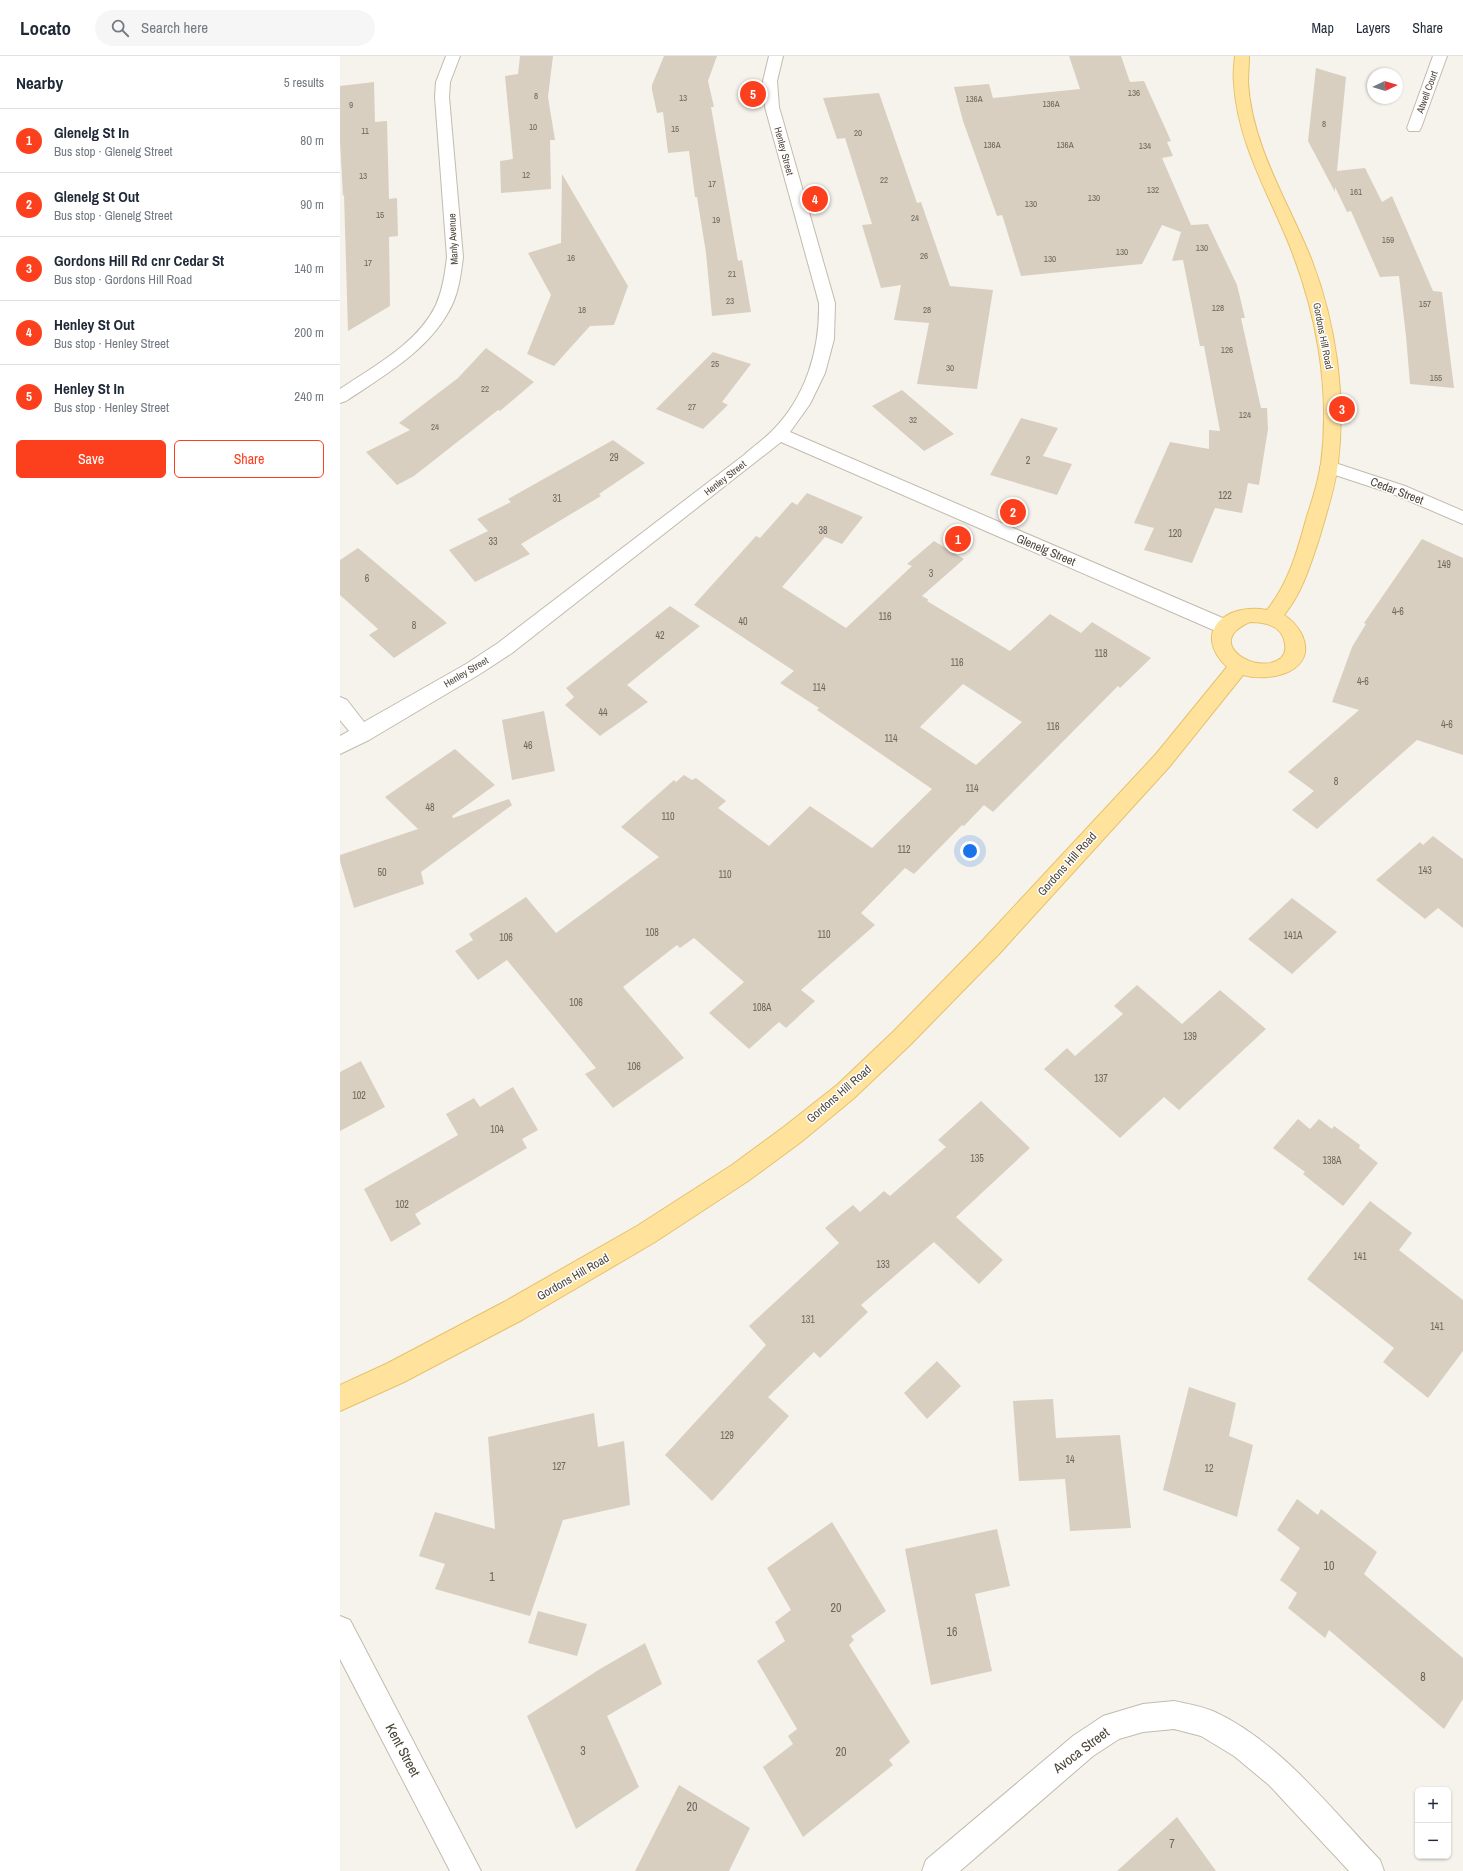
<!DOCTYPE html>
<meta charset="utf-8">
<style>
body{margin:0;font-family:"Archivo Narrow",sans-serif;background:#f6f6f7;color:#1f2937}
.controls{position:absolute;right:12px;bottom:12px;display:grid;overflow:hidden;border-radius:6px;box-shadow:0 1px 3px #0004}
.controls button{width:36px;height:36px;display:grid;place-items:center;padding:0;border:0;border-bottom:1px solid #e0e1e3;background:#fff;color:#1f2937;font:20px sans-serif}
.compass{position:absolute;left:1027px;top:12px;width:36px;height:36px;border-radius:50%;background:#fff;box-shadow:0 1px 3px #0004;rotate:86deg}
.you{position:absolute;left:630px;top:795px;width:14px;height:14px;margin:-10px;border:3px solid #fff;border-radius:50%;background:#1a73e8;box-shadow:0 0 0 6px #1a73e833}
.badge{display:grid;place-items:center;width:26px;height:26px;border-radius:50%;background:#fc3f1d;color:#fff;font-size:13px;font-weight:700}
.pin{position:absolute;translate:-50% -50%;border:2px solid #fff;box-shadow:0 1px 4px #0006}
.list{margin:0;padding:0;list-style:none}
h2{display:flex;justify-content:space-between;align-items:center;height:52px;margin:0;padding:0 16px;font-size:17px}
h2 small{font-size:13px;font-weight:400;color:#747a83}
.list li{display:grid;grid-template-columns:26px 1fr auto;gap:12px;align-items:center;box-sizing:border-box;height:64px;padding:0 16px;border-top:1px solid #e0e1e3}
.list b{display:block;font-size:15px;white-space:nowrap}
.list p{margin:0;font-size:13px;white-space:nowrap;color:#747a83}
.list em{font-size:13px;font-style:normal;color:#747a83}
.actions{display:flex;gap:8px;padding:12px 16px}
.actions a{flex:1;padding:9px 0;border:1px solid #fc3f1d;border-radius:6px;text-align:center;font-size:14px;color:#fc3f1d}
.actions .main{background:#fc3f1d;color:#fff}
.icon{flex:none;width:22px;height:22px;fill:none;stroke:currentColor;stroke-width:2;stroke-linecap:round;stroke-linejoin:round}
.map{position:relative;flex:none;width:1123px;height:1815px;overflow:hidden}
header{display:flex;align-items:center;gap:24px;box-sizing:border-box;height:56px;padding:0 20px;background:#fff;border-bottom:1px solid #e0e1e3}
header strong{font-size:19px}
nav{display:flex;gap:22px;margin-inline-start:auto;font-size:14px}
.search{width:280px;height:36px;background:#f6f6f7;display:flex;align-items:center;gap:10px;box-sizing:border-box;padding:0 14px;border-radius:22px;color:#747a83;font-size:15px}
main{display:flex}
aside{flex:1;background:#fff}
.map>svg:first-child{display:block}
.building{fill:#d8cfc1;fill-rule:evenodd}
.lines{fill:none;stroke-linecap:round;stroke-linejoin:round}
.minor-casing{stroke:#c2bbae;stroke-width:2}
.major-casing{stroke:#e6c16a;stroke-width:2}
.minor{fill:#fff;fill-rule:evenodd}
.major{fill:#ffe39c;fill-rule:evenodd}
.labels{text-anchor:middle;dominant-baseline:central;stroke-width:3;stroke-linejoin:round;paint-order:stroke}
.far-number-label{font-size:9px;fill:#6e675b}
.far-street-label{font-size:10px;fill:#4b4439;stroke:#fff}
.number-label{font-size:10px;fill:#6e675b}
.street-label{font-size:12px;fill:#4b4439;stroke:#fff}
.near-number-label{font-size:12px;fill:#6e675b}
.near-street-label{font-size:14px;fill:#4b4439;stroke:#fff}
</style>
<header>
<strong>Locato</strong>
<div class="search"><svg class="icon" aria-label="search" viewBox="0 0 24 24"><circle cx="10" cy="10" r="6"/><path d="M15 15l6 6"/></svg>Search here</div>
<nav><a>Map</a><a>Layers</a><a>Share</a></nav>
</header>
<main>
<aside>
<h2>Nearby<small>5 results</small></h2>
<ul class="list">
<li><span class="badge">1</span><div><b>Glenelg St In</b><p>Bus stop · Glenelg Street</p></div><em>80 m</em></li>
<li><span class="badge">2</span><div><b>Glenelg St Out</b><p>Bus stop · Glenelg Street</p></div><em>90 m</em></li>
<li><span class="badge">3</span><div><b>Gordons Hill Rd cnr Cedar St</b><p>Bus stop · Gordons Hill Road</p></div><em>140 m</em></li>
<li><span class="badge">4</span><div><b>Henley St Out</b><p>Bus stop · Henley Street</p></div><em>200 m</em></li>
<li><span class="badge">5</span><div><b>Henley St In</b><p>Bus stop · Henley Street</p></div><em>240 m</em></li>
</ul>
<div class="actions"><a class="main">Save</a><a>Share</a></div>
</aside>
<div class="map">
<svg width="1123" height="1815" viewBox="0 0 1123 1815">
<rect width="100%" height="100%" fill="#f6f3ec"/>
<path class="building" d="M 180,0 L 213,0 L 208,41 L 215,84 L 210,84 L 211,133 L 161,137 L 160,105 L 173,103 L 165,20 L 178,18 Z
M 324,0 L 377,0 L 368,25 L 374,51 L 371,51 L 398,205 L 402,204 L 411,256 L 372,260 L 366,197 L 357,141 L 355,141 L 349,95 L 328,97 L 323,56 L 317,57 L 312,34 L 312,29 Z
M 729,0 L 781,0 L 790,26 L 804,25 L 831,85 L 827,86 L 833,100 L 822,102 L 851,169 L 868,168 L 897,229 L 905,262 L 901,262 L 921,352 L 927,352 L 928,373 L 919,429 L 908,427 L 902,457 L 875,452 L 852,507 L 804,494 L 814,472 L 794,467 L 830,386 L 869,393 L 869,374 L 880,375 L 864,290 L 860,290 L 843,204 L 832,205 L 841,176 L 822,169 L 802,208 L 681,220 L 664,165 L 662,159 L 657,160 L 623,65 L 614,31 L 649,28 L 653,42 L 740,33 Z
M 976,12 L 1006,21 L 997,115 L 1025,112 L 1042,146 L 1052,140 L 1093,235 L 1102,236 L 1114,332 L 1070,328 L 1066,280 L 1059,220 L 1040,221 L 1011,155 L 1007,156 L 995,131 L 995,136 L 968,85 Z
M 34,26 L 35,66 L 47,65 L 49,143 L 57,142 L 58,180 L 49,181 L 50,250 L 8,275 L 4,139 L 3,140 L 0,86 L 0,30 Z
M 539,37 L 577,147 L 581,146 L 610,230 L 653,234 L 637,333 L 577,328 L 589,267 L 554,264 L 561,229 L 541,232 L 522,169 L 532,168 L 505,82 L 497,83 L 483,42 Z
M 222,118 L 288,230 L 274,269 L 250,270 L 214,310 L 187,298 L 211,239 L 188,197 L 221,187 Z
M 146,292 L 194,326 L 160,355 L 158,354 L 74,420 L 57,429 L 26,396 L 70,374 L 59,367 L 118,322 Z
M 373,296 L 411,308 L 382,346 L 388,349 L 363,373 L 316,353 Z
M 562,334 L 614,378 L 584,395 L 532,350 Z
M 681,362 L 718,372 L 703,400 L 732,408 L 717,439 L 650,419 Z
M 273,384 L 305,407 L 259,438 L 261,440 L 181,488 L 190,498 L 135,526 L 109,494 L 148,475 L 137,463 L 171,446 L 168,443 Z
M 467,437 L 523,461 L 502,488 L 485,481 L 442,531 L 506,572 L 572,510 L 567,508 L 594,485 L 624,503 L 582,540 L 589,544 L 587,545 L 670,595 L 710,558 L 741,577 L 752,566 L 811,602 L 780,632 L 778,630 L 653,756 L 644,749 L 624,770 L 622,769 L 574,818 L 565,812 L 521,857 L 535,869 L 461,934 L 475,945 L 446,972 L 439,966 L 409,993 L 369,957 L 404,926 L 354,882 L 340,892 L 337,889 L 283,931 L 344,1002 L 273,1052 L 245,1018 L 256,1012 L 167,904 L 138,924 L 115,895 L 133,884 L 129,878 L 186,841 L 216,877 L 319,801 L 281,771 L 334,724 L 336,726 L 344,719 L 352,724 L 356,722 L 386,745 L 378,752 L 429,790 L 470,750 L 532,792 L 592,733 L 477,654 L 479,652 L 440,627 L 454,615 L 354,549 L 416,480 L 420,482 L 452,446 L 457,449 ZM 623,628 L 682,666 L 636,709 L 580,671 Z
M 1082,483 L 1123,502 L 1123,699 L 1077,684 L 977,773 L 952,754 L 974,735 L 948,716 L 1019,654 L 992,646 L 1012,591 L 1026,568 L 1024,567 Z
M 18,492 L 107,567 L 54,602 L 29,579 L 38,573 L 0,539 L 0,504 Z
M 330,550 L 360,570 L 287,629 L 308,646 L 260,680 L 225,649 L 234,641 L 226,632 Z
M 204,655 L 215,715 L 172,724 L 162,664 Z
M 115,693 L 155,729 L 112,760 L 113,762 L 169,743 L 172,749 L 81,816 L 84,828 L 14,852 L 0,805 L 0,799 L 78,773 L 45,741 Z
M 1093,780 L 1123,803 L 1123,872 L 1098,852 L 1085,863 L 1036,824 L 1080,786 L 1083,789 Z
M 952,842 L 997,876 L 952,918 L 908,883 Z
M 797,929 L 842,968 L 880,934 L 926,973 L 839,1054 L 824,1041 L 780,1082 L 704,1013 L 727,992 L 735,1000 L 783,958 L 774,950 Z
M 21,1005 L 45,1051 L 0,1075 L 0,1016 Z
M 173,1031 L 198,1074 L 182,1083 L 187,1092 L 75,1158 L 81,1168 L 51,1186 L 24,1133 L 118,1079 L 106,1058 L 134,1042 L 140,1051 Z
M 641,1045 L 690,1092 L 616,1161 L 663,1204 L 639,1228 L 594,1186 L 521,1249 L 528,1256 L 480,1302 L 474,1296 L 428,1341 L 449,1360 L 372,1445 L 325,1399 L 426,1289 L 409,1270 L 499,1187 L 485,1172 L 513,1149 L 520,1156 L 544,1135 L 550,1140 L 606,1091 L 598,1084 Z
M 958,1063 L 970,1073 L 979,1063 L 992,1073 L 994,1070 L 1020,1089 L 1019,1092 L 1038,1107 L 1003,1150 L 963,1118 L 965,1116 L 933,1092 Z
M 1030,1145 L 1072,1177 L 1059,1194 L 1123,1244 L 1123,1295 L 1088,1342 L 1043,1306 L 1054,1292 L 967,1223 Z
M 597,1305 L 621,1330 L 587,1363 L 564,1337 Z
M 849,1331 L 896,1347 L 889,1380 L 913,1389 L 897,1461 L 823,1434 Z
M 713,1343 L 716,1382 L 780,1379 L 791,1472 L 730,1475 L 725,1423 L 679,1425 L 673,1345 Z
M 254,1357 L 258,1391 L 284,1385 L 290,1449 L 223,1464 L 190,1560 L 95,1533 L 105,1508 L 79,1500 L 95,1456 L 155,1473 L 148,1381 Z
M 957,1443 L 978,1459 L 981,1453 L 1037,1496 L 1024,1518 L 1123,1602 L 1123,1643 L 1104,1673 L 989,1574 L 985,1582 L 948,1552 L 957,1537 L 940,1524 L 960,1492 L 937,1474 Z
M 492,1466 L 546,1555 L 511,1580 L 514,1584 L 509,1589 L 570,1686 L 549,1704 L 553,1709 L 463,1781 L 423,1711 L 453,1688 L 448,1680 L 457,1673 L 417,1605 L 445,1585 L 435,1566 L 451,1554 L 427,1512 Z
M 657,1473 L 670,1530 L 635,1538 L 652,1615 L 591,1629 L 565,1493 Z
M 198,1555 L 247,1568 L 237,1600 L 188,1587 Z
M 305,1587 L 322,1628 L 267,1660 L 299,1731 L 236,1773 L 187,1660 L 260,1613 Z
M 339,1729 L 410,1772 L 389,1815 L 295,1815 Z
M 837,1761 L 876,1815 L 777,1815 Z"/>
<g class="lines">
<g class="minor-casing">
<path id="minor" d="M 106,0 L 120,0 L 110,26 L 109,41 L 123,201 C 121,217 119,234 112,249 C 91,293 45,319 6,345 L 0,347 L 0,333 C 34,310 78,287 96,249 C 103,233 105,217 107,201 L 95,41 L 96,26 Z
M 429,0 L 443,0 L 437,25 L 439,51 L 495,247 L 494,283 L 485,317 L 470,348 L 450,376 L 892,566 L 895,571 L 892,576 L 885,578 L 878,576 L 441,386 L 172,597 L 140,618 L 29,684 L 0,698 L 0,680 L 9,675 L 0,664 L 0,641 L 7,644 L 24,666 L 126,608 L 158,587 L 404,399 C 413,391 423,384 432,375 C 466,341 480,294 479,247 L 425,51 L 423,25 Z
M 1093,0 L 1107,0 L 1081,72 L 1079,75 L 1069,75 L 1067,72 Z
M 989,405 L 1065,430 L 1123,455 L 1123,468 L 1053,438 L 983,415 L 980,411 L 983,407 Z
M 0,1560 L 10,1564 L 141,1815 L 110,1815 L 0,1603 Z
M 834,1645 C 848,1648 862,1650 875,1656 C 941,1687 991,1753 1040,1804 L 1044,1815 L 1009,1815 L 929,1729 L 894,1700 L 861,1680 L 834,1673 L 803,1676 L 779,1683 L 753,1700 L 620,1815 L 582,1815 L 586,1804 L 733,1680 L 763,1660 L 803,1648 Z"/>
</g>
<g class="major-casing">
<path id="major" d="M 895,0 L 909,0 C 909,9 908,18 908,27 C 912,91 949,147 972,205 C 996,268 1006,340 998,407 C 995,433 986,458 979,483 C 970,510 962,537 944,559 C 952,564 957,570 961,577 C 980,615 930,627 903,619 L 830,710 L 659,898 L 570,989 L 513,1043 L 461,1086 L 408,1125 L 315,1186 L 182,1264 L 64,1326 L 0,1355 L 0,1329 L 46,1308 L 164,1246 L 297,1170 L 392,1109 L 445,1070 L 497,1029 L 554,975 L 643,884 L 816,698 L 887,611 C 850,575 888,546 927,554 C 949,527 958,493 967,460 C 973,443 978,425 981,408 C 991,332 976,253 947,183 C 926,133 897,83 894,27 C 893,18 894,9 895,0 ZM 910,566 C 925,566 943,570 945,588 C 946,594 945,598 941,602 C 919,621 861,587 910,566 Z"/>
</g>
<use href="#minor" class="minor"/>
<use href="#major" class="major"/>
</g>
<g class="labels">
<g class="far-number-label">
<text x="794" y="37">136</text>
<text x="196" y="40">8</text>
<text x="343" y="42">13</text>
<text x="634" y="43">136A</text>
<text x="711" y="48">136A</text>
<text x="11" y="49">9</text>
<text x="984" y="68">8</text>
<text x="193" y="71">10</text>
<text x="335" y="73">15</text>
<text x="25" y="75">11</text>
<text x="518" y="77">20</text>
<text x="652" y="89">136A</text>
<text x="725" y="89">136A</text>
<text x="805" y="90">134</text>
<text x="186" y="119">12</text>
<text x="23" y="120">13</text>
<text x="544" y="124">22</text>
<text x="372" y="128">17</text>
<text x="813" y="134">132</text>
<text x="1016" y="136">161</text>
<text x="754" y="142">130</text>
<text x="691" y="148">130</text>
<text x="40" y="159">15</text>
<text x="575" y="162">24</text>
<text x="376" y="164">19</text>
<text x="1048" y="184">159</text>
<text x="862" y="192">130</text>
<text x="782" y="196">130</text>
<text x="584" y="200">26</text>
<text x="231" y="202">16</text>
<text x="710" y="203">130</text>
<text x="28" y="207">17</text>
<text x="392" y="218">21</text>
<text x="390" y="245">23</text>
<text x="1085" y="248">157</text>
<text x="878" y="252">128</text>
<text x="242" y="254">18</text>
<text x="587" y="254">28</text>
<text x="887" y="294">126</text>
<text x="375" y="308">25</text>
<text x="610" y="312">30</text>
<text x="1096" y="322">155</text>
<text x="145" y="333">22</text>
<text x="352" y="351">27</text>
<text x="905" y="359">124</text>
<text x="573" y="364">32</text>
<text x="95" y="371">24</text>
</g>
<g class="far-street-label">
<text transform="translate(1087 36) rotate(-70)">Atwell Court</text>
<text transform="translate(444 95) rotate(75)">Henley Street</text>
<text transform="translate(113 183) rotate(-93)">Manly Avenue</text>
<text transform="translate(983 280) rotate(79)">Gordons Hill Road</text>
<text transform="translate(385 422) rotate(-38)">Henley Street</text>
<text transform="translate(126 616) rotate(-31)">Henley Street</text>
</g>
<g class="number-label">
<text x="274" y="401">29</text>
<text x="688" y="404">2</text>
<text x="885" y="439">122</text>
<text x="217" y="442">31</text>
<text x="483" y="474">38</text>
<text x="835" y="477">120</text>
<text x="153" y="485">33</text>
<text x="1104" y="508">149</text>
<text x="591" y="517">3</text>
<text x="27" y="522">6</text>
<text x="1058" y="555">4-6</text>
<text x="545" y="560">116</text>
<text x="403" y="565">40</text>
<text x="74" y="569">8</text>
<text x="320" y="579">42</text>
<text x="761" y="597">118</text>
<text x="617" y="606">116</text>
<text x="1023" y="625">4-6</text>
<text x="479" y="631">114</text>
<text x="263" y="656">44</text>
<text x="1107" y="668">4-6</text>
<text x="713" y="670">116</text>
<text x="551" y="682">114</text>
<text x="188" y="689">46</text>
<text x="996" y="725">8</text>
<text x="632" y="732">114</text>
<text x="90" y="751">48</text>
<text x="328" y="760">110</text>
<text x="564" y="793">112</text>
<text x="1085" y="814">143</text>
<text x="42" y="816">50</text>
<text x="385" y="818">110</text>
<text x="312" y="876">108</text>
<text x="484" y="878">110</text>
<text x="953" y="879">141A</text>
<text x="166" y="881">106</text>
<text x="236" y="946">106</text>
<text x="422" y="951">108A</text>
<text x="850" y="980">139</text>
<text x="294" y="1010">106</text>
<text x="761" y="1022">137</text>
<text x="19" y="1039">102</text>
<text x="157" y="1073">104</text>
<text x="637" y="1102">135</text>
<text x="992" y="1104">138A</text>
<text x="62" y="1148">102</text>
<text x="1020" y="1200">141</text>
<text x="543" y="1208">133</text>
<text x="468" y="1263">131</text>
<text x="1097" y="1270">141</text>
<text x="387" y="1379">129</text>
<text x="730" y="1403">14</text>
<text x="219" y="1410">127</text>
<text x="869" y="1412">12</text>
</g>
<g class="street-label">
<text transform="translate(1057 435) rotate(21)">Cedar Street</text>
<text transform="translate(706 494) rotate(23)">Glenelg Street</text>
<text transform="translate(727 808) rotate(-48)">Gordons Hill Road</text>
<text transform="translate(499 1038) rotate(-41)">Gordons Hill Road</text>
<text transform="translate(233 1221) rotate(-30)">Gordons Hill Road</text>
</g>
<g class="near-number-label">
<text x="989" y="1510">10</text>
<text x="152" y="1521">1</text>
<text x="496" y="1552">20</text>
<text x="612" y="1576">16</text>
<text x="1083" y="1621">8</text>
<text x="243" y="1695">3</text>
<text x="501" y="1696">20</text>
<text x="352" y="1751">20</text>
<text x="832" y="1788">7</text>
</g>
<g class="near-street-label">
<text transform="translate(63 1694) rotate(62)">Kent Street</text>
<text transform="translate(741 1694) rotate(-37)">Avoca Street</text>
</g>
</g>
</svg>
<div class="controls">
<button>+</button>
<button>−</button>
</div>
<svg class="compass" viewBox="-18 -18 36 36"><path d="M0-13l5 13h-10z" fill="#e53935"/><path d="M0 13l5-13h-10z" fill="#747a83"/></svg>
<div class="you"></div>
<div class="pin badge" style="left:618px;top:483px">1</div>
<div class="pin badge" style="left:673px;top:456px">2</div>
<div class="pin badge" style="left:1002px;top:353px">3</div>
<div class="pin badge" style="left:475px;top:143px">4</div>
<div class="pin badge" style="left:413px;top:38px">5</div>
</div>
</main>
